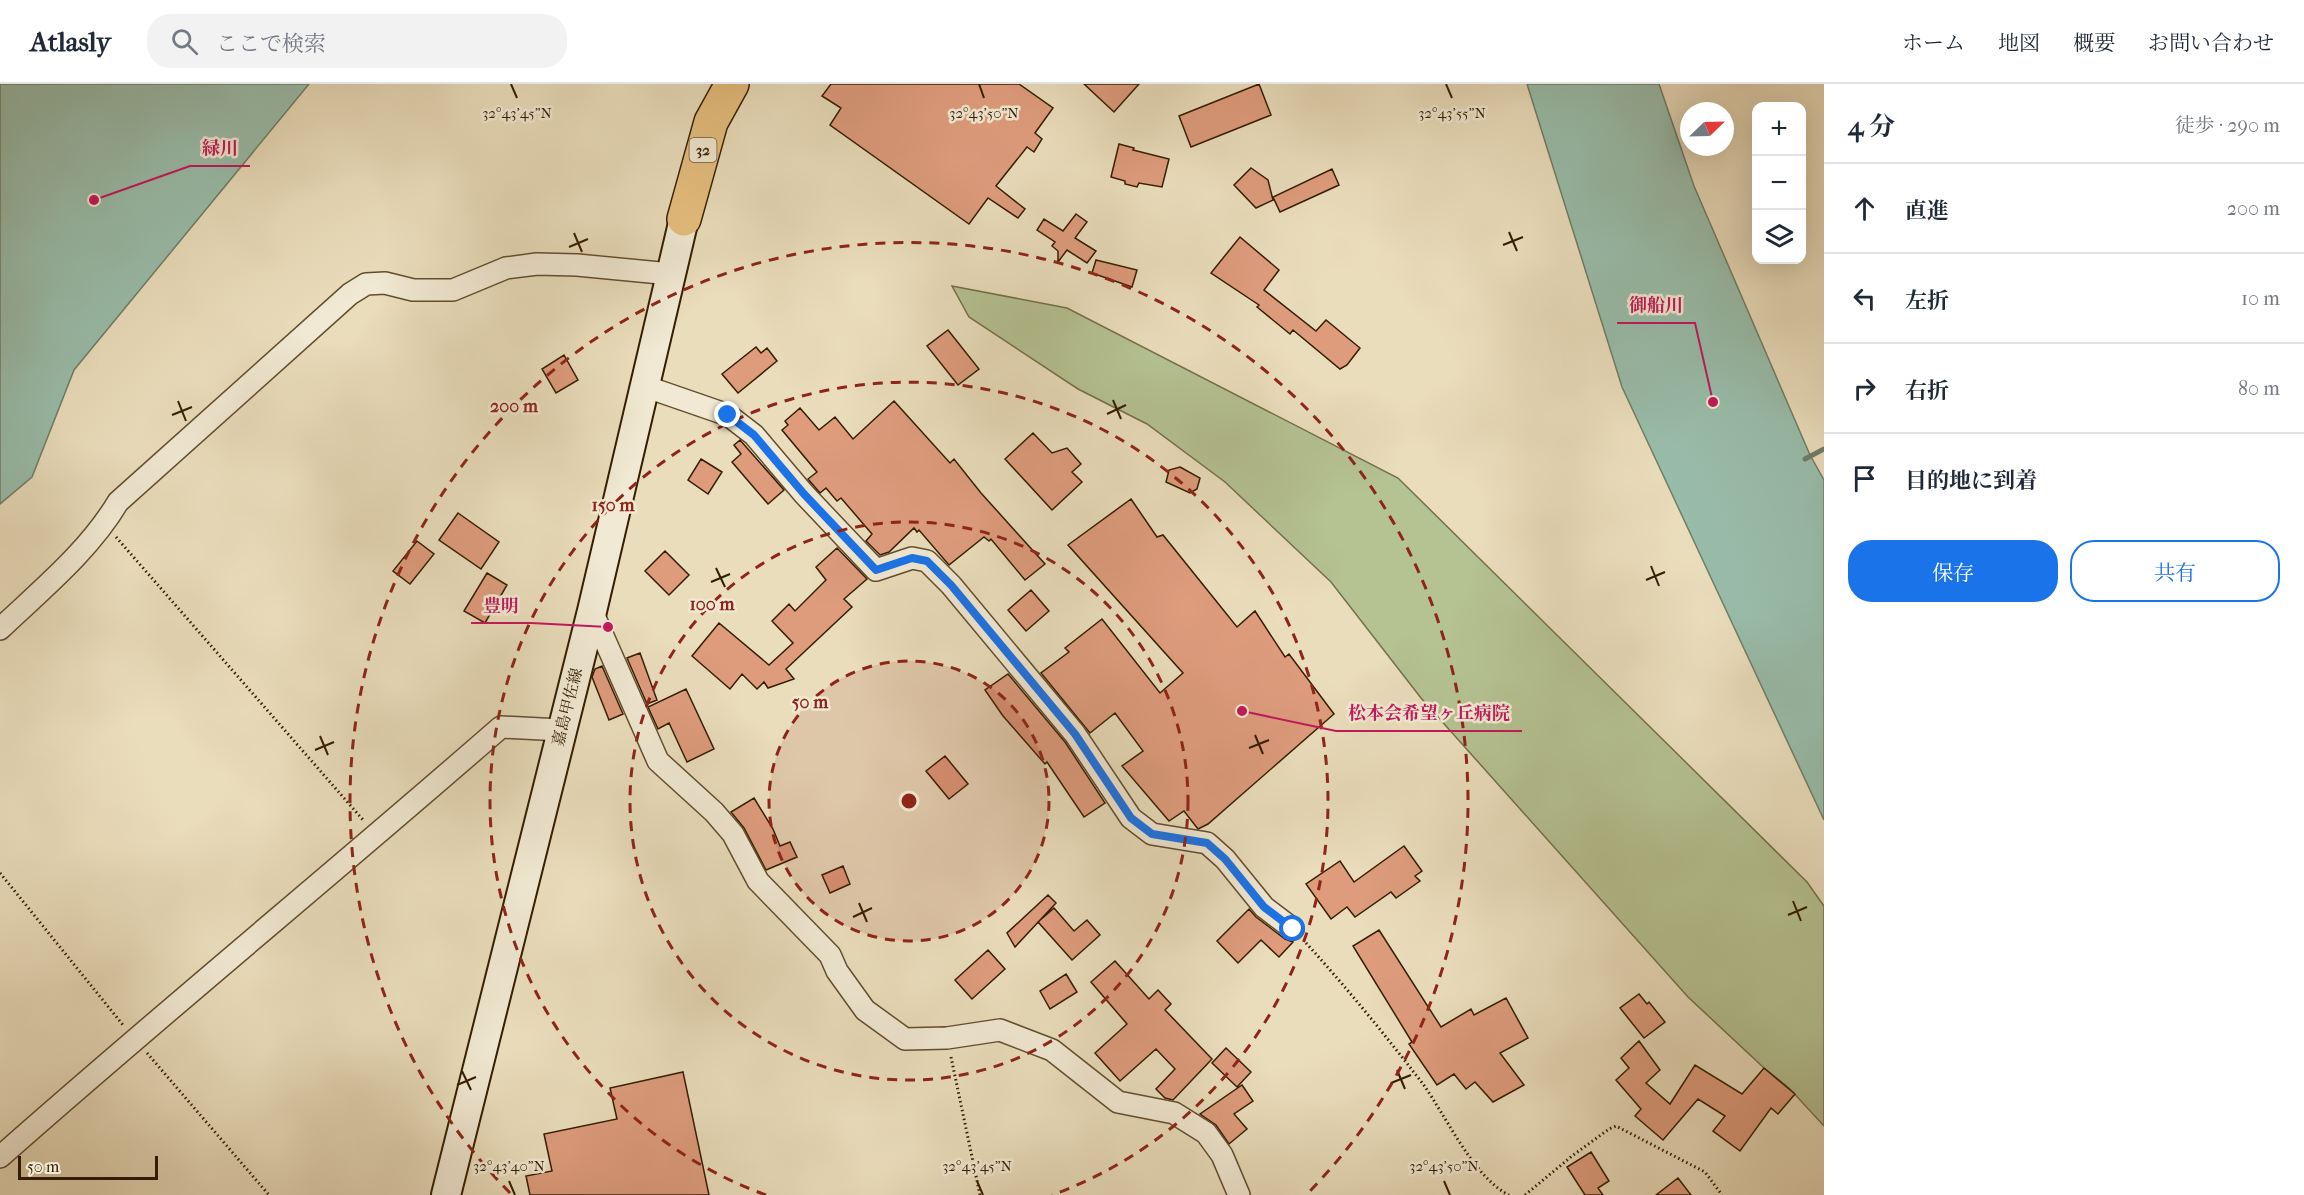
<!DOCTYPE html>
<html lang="ja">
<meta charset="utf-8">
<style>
body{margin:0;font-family:"IM FELL French Canon","Noto Serif JP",serif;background:#f2f2f3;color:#1f2937}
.controls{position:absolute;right:18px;top:18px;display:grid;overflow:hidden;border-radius:12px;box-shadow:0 6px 24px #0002}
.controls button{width:54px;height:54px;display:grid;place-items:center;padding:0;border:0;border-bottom:2px solid #e0e1e3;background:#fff;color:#1f2937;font:30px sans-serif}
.compass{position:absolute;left:1680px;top:18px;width:54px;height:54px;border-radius:50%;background:#fff;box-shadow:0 6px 24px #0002;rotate:67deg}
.scale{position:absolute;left:18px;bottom:15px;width:140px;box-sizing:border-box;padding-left:6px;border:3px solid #341d00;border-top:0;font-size:16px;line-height:21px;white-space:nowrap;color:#341d00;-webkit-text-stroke:4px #f1e9d3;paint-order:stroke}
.stop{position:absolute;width:18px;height:18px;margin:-14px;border:4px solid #1a73e8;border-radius:50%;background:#fff}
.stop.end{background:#1a73e8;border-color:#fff;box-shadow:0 2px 6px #0008}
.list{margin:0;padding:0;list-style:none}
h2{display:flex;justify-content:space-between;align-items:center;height:78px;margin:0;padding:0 24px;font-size:26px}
h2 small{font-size:20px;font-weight:400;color:#747a83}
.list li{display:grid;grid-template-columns:39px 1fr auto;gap:18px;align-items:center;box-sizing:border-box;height:90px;padding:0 24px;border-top:2px solid #e0e1e3}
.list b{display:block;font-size:22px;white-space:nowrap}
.list em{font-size:20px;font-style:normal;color:#747a83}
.actions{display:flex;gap:12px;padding:18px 24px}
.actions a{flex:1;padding:14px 0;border:2px solid #1a73e8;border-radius:24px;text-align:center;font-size:21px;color:#1a73e8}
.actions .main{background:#1a73e8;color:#fff}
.icon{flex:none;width:33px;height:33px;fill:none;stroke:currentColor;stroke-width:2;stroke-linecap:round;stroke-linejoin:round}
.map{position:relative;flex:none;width:1824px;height:1111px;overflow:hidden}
header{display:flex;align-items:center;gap:36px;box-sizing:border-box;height:84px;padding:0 30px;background:#fff;border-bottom:2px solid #e0e1e3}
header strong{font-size:28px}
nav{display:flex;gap:33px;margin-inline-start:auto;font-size:21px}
.search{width:420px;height:54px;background:#f2f2f3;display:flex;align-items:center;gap:15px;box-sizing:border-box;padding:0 21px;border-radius:24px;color:#747a83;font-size:22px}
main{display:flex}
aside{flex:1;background:#fff}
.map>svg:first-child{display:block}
.green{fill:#b5c292;stroke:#747049;stroke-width:1.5}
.water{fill:#99bdab;stroke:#717d67;stroke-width:1.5}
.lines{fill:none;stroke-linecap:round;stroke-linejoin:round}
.stream{stroke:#717d67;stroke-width:5}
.building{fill:#de9c7d;stroke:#341d00;stroke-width:1.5}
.street-casing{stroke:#624d2f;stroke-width:24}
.secondary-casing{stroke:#341d00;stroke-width:32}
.primary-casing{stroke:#341d00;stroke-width:36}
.path{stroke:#341d00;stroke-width:3;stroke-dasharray:1.5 3;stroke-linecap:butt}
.street{stroke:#f1e9d3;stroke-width:21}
.secondary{stroke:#f1e9d3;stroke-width:28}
.primary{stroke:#e5be7e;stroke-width:33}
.route{stroke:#1a73e8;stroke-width:8}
.ticks{fill:none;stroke:#341d00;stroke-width:2}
.ring{fill:none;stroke:#8f2418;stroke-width:3;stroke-dasharray:10 8}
.labels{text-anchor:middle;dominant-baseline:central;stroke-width:5;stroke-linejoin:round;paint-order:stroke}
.shield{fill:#f1e9d3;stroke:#6d5a3f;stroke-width:1.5}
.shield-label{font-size:15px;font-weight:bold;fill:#341d00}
.street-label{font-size:16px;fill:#341d00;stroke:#f1e9d3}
.ticks-label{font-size:15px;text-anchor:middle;fill:#341d00;stroke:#f1e9d3;stroke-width:5;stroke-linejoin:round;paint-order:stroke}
.centre{fill:#8f2418;stroke:#f1e9d3;stroke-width:3}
.ring-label{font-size:18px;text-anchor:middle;font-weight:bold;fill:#8f2418;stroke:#f1e9d3;stroke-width:5;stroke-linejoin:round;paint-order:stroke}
.leader{fill:none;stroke:#c2185b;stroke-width:2}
.callout-dot{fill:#c2185b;stroke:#f1e9d3;stroke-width:2}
.callout-label{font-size:18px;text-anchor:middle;font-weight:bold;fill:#c2185b;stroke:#f1e9d3;stroke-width:5;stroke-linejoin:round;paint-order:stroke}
</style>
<header>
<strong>Atlasly</strong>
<div class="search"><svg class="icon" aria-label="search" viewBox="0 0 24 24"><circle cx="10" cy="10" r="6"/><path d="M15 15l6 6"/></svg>ここで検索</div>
<nav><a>ホーム</a><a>地図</a><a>概要</a><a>お問い合わせ</a></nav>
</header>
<main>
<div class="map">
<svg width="1824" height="1111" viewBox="0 0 1824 1111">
<rect width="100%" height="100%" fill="#eaddbc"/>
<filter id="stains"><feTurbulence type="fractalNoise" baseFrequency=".00333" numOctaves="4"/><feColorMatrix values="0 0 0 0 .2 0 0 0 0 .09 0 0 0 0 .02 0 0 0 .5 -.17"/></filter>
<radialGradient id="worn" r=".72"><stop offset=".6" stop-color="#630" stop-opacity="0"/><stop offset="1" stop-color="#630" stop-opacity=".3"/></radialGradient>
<path class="green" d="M 952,202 L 1067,224 L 1398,394 L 1807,798 L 1824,822 L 1824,1042 L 1789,1004 L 1764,984 L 1688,913 L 1421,614 L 1331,498 L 1225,398 L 1147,340 L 1078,305 L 969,233 Z"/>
<path class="water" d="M 0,0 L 309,0 L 74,286 L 32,393 L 0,420 Z
M 1527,0 L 1659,0 L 1694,102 L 1810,371 L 1824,396 L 1824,736 L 1622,303 Z"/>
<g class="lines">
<path class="stream" d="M 1805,375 L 1824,365"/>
</g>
<path class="building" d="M 831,0 L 1019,0 L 1053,24 L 1035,49 L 1042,55 L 1034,68 L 1027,63 L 996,102 L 1025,125 L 1018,134 L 988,114 L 969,140 L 830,41 L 841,24 L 822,12 Z
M 1084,0 L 1139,0 L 1114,28 Z
M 1259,0 L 1271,31 L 1191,63 L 1179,32 Z
M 1119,60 L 1134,64 L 1133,66 L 1169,75 L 1162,103 L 1139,99 L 1137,103 L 1125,100 L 1125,97 L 1111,93 Z
M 1251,84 L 1268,96 L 1273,116 L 1256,124 L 1234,101 Z
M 1332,85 L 1339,101 L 1280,128 L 1273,113 Z
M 1076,130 L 1087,138 L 1075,154 L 1096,167 L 1087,179 L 1067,166 L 1058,178 L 1058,167 L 1052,162 L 1055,158 L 1037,146 L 1044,135 L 1063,147 Z
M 1240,153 L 1279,186 L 1264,206 L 1316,247 L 1326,236 L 1360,264 L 1347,281 L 1340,285 L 1293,246 L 1290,250 L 1257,223 L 1259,221 L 1211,189 Z
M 1096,176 L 1137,186 L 1132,203 L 1092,189 Z
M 948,246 L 979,285 L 958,301 L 927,262 Z
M 756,263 L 761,269 L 767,264 L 777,277 L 738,309 L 722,290 Z
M 564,271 L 578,296 L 556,309 L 542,285 Z
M 894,317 L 950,379 L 954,375 L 981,409 L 1045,480 L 1025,496 L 991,455 L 989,457 L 984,453 L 949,481 L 919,446 L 917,448 L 914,444 L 889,468 L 880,471 L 866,457 L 872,450 L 841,414 L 837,417 L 826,404 L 820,409 L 808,395 L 817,388 L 782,346 L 788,341 L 785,337 L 800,324 L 819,346 L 835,333 L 853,355 Z
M 1033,349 L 1052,369 L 1067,364 L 1081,380 L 1072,388 L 1082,398 L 1052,426 L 1005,375 Z
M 740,356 L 784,406 L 768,420 L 732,378 L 741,370 L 734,361 Z
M 701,375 L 722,388 L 708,410 L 688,396 Z
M 1180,383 L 1200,394 L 1197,405 L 1190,409 L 1166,398 L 1169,386 Z
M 1131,415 L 1157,453 L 1163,451 L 1237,543 L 1255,527 L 1285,573 L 1289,570 L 1334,630 L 1208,740 L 1198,745 L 1184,727 L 1169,737 L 1122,682 L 1143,667 L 1115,629 L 1090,649 L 1041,589 L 1069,568 L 1065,564 L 1102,535 L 1160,609 L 1183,589 L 1068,461 Z
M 458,429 L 499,458 L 481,485 L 439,456 Z
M 417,457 L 434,470 L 410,500 L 393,487 Z
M 837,464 L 867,495 L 844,515 L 852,523 L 786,585 L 794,595 L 768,604 L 764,598 L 757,605 L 742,590 L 730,605 L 692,572 L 719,539 L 769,581 L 793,559 L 772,537 L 789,520 L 795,527 L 826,496 L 816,483 Z
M 665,467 L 689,491 L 669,511 L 645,487 Z
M 487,489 L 507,501 L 485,539 L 464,527 Z
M 1031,506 L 1049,527 L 1026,547 L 1008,526 Z
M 640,569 L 657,616 L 647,620 L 627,574 Z
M 602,582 L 623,630 L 609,636 L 592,593 L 595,585 Z
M 1008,590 L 1065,658 L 1105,719 L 1084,733 L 1047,678 L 1045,680 L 1003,632 L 985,606 Z
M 686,605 L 714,665 L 687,678 L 669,639 L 658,645 L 648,623 Z
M 945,672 L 968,700 L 949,715 L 926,687 Z
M 754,714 L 773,745 L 780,762 L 790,758 L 797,773 L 766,786 L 744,744 L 731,728 Z
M 1404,762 L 1422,787 L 1415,792 L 1420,797 L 1396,814 L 1391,808 L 1355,833 L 1347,823 L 1331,835 L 1306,800 L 1340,777 L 1354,798 Z
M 843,782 L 850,800 L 830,809 L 822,791 Z
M 1048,811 L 1056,819 L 1015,863 L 1007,849 Z
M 1054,824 L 1074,847 L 1087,836 L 1100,851 L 1072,876 L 1038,838 Z
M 1249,825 L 1256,833 L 1285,855 L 1293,858 L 1279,873 L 1261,856 L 1238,879 L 1217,857 Z
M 1379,846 L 1441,943 L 1471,925 L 1474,931 L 1506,914 L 1528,954 L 1500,969 L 1524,1001 L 1493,1018 L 1475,998 L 1466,1005 L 1454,990 L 1437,1001 L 1409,960 L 1412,958 L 1353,862 Z
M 988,866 L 1005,885 L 972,915 L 955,896 Z
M 1115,877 L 1149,915 L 1158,906 L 1171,920 L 1165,926 L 1212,975 L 1173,1016 L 1165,1014 L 1156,1005 L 1175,985 L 1156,965 L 1120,997 L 1095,969 L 1127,940 L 1091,898 Z
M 1066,890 L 1077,908 L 1050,925 L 1040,907 Z
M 1639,910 L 1647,920 L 1649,918 L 1665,938 L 1644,954 L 1620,924 Z
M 1639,957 L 1660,986 L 1646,999 L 1670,1020 L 1695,981 L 1742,1010 L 1764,984 L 1795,1010 L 1778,1030 L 1771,1024 L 1740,1067 L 1713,1047 L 1725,1032 L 1698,1015 L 1663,1056 L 1635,1032 L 1641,1025 L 1616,996 L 1629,984 L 1621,974 Z
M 1226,964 L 1251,988 L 1237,1003 L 1212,979 Z
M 683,988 L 709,1111 L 530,1111 L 526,1092 L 552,1087 L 544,1050 L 617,1035 L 610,1004 Z
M 1242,1001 L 1253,1017 L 1234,1030 L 1247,1045 L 1229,1060 L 1216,1041 L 1200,1030 Z
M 1591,1068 L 1609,1097 L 1598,1104 L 1603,1111 L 1585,1111 L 1567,1083 Z
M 1678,1094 L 1691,1111 L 1656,1111 Z"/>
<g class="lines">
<g class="street-casing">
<path id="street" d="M 644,302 L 728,331 L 754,351 L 804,410 L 876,486 L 912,474 L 927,477 L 951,501 L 1075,650 L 1131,734 L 1152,750 L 1207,759 L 1225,775 L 1264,823 L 1293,845
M 592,527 L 658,677 L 714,728 L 733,750 L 758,797 L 830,871 L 837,887 L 865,926 L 905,955 L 947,954 L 1000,946 L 1052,966 L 1118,1018 L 1174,1029 L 1206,1049 L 1222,1071 L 1239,1111
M 0,545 C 41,506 89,467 118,418 L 350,210 L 366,200 L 385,199 L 413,206 L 453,206 L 506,184 L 537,180 L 577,181 L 671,190
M 0,1073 C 165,927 335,788 501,643 L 561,646"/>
</g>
<g class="secondary-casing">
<path id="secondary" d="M 446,1111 L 592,527 L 684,135"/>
</g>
<g class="primary-casing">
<path id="primary" d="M 684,135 L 711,38 L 732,0"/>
</g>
<path class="path" d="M 116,453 L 364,737
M 0,789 L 123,941
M 1306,859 C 1347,904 1386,952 1423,1000 C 1446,1032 1474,1094 1509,1111
M 147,969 L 269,1111
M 951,973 L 980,1111
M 1525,1111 L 1572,1072 L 1609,1045 L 1616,1042 L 1705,1088 L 1722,1111"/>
<use href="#street" class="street"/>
<use href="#secondary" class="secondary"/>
<use href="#primary" class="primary"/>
</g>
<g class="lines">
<path class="route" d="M 728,331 L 754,351 L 804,410 L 876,486 L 912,474 L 927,477 L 951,501 L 1075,650 L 1131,734 L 1152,750 L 1207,759 L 1225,775 L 1264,823 L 1293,845"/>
</g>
<path class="ticks" d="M 511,0 L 517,14M 979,0 L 984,14M 1446,0 L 1452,14M 1509,148 L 1517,167M 574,149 L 582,168M 1503,161 L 1523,153M 569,163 L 588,155M 1113,316 L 1121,335M 178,317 L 186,337M 1107,330 L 1126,321M 172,331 L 192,323M 1651,482 L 1659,502M 716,484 L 725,503M 1646,496 L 1665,488M 711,498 L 730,490M 1255,651 L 1263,670M 320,652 L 328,671M 1249,664 L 1269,656M 315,666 L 334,658M 1793,817 L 1801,837M 859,819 L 867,838M 1788,831 L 1807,823M 853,833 L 872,824M 1397,986 L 1405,1005M 462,987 L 471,1006M 1391,999 L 1411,991M 457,1001 L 476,993M 509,1097 L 515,1111M 977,1097 L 983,1111M 1444,1097 L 1450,1111"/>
<circle cx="909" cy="717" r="140" fill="#8f2418" fill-opacity=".12"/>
<g class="ring">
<circle cx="909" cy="717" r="140"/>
<circle cx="909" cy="717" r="279"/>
<path d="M766 1111A419 419 0 1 1 1052 1111"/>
<path d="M510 1109A559 559 0 1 1 1308 1109"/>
</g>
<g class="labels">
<rect class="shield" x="689.5" y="54" width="27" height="24" rx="4.5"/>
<g class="shield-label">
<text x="703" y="66">32</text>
</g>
<g class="street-label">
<text transform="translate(567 623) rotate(-76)">嘉島甲佐線</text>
</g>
</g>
<g class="ticks-label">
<text x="517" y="34">32°43'45"N</text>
<text x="984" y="34">32°43'50"N</text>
<text x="1452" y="34">32°43'55"N</text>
<text x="509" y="1087">32°43'40"N</text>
<text x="977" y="1087">32°43'45"N</text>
<text x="1444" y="1087">32°43'50"N</text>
</g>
<circle cx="909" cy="717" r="9" class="centre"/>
<g class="ring-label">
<text x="514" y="328">200 m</text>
<text x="613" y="427">150 m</text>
<text x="712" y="526">100 m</text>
<text x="810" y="624">50 m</text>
</g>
<path class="leader" d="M94 116L190 82H250M1713 318L1695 239H1617M608 543L531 539H471M1242 627L1336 647H1522"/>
<g class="callout-dot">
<circle cx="94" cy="116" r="6"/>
<circle cx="1713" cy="318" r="6"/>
<circle cx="608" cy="543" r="6"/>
<circle cx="1242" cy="627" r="6"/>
</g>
<g class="callout-label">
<text x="220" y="70">緑川</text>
<text x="1656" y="227">御船川</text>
<text x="501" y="528">豊明</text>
<text x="1429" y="635">松本会希望ヶ丘病院</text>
</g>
<rect width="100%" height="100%" filter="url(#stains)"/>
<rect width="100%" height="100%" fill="url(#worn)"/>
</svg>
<div class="controls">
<button>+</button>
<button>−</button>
<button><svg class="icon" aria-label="layers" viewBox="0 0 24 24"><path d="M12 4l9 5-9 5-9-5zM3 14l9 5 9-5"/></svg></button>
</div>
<svg class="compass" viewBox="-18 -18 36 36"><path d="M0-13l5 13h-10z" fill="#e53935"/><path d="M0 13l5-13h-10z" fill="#747a83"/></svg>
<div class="scale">50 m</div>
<div class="stop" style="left:1293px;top:845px"></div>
<div class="stop end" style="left:728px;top:331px"></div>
</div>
<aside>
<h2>4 分<small>徒歩 · 290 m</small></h2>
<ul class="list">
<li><svg class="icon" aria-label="ahead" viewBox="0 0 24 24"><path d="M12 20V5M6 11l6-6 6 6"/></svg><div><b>直進</b></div><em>200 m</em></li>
<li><svg class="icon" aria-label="left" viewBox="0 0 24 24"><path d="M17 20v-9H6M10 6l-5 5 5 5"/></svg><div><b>左折</b></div><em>10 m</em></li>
<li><svg class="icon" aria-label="right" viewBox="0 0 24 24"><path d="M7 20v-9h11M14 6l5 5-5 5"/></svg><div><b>右折</b></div><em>80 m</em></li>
<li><svg class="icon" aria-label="arrive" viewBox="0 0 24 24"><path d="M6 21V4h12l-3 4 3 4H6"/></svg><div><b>目的地に到着</b></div></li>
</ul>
<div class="actions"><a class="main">保存</a><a>共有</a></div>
</aside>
</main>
